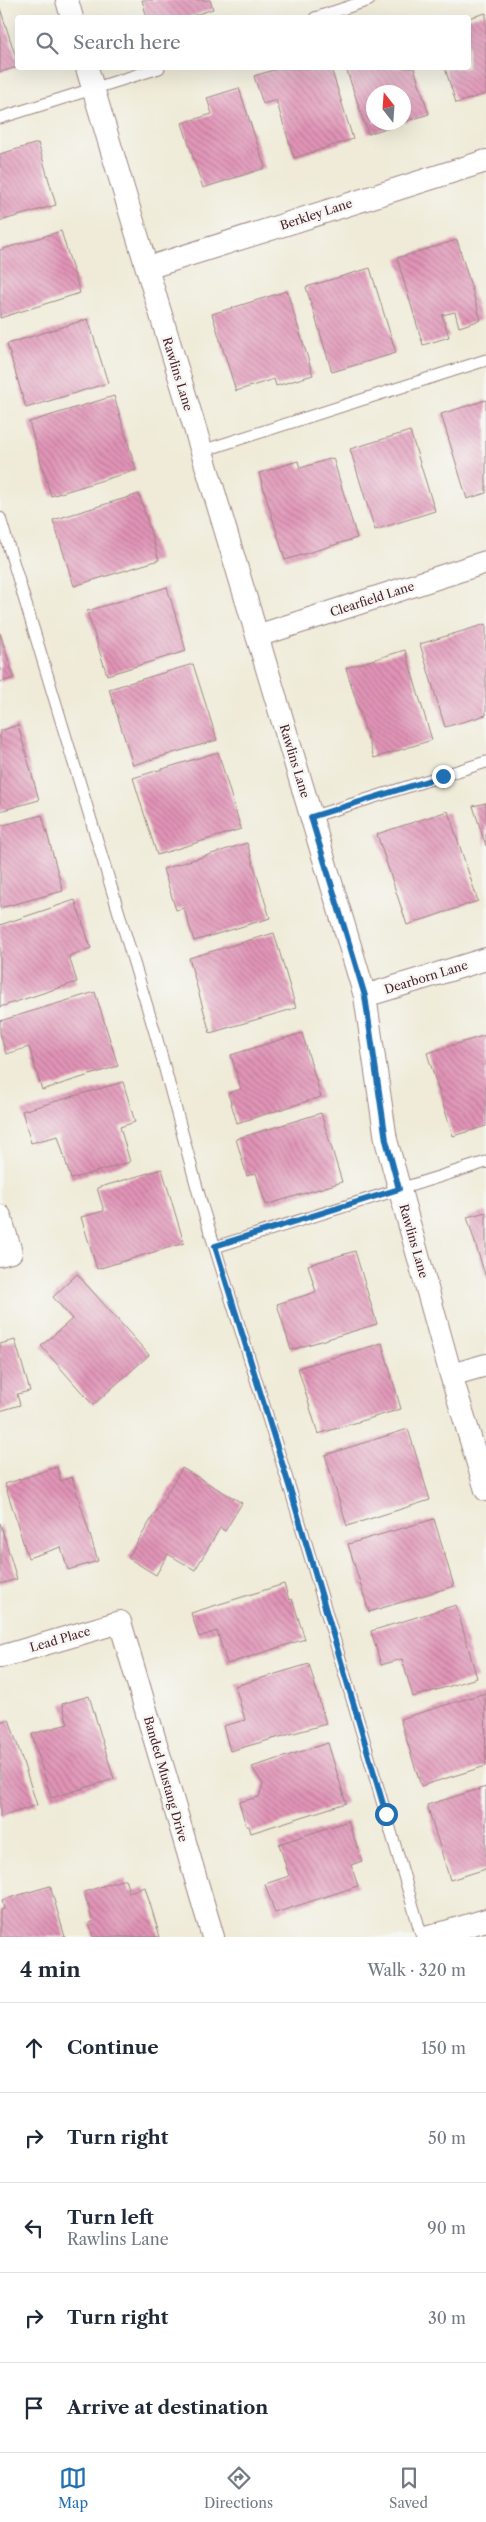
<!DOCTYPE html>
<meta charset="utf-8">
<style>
body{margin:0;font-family:"Libre Caslon Text",serif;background:#f2f2f3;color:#1f2937}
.compass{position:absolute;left:366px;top:85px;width:45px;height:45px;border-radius:50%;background:#fff;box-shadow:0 5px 20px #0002;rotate:343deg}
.stop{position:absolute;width:15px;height:15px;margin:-11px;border:4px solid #1f6fb2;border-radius:50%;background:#fff}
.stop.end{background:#1f6fb2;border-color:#fff;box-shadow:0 1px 5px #0008}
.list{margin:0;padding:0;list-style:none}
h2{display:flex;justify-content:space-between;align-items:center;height:65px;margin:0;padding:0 20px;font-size:21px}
h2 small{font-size:16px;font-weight:400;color:#747a83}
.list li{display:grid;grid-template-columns:32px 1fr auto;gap:15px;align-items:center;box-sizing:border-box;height:90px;padding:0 20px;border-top:1px solid #e0e1e3}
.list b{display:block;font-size:19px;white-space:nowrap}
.list p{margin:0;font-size:16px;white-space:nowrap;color:#747a83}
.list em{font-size:16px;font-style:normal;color:#747a83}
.icon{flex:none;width:28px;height:28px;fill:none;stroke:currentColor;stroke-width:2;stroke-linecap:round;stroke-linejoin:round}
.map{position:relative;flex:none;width:486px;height:1937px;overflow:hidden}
.search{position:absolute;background:#fff;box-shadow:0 5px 20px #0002;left:15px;right:15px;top:15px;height:55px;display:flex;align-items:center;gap:12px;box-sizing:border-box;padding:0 18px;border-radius:5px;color:#747a83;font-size:19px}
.sheet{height:515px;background:#fff}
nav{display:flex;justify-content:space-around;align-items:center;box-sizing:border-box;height:70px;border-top:1px solid #e0e1e3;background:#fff;font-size:14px;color:#747a83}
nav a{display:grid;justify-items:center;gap:2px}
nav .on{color:#1f6fb2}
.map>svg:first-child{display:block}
.building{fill:url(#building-back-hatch)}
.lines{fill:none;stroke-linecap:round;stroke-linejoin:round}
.lane-casing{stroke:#9c8582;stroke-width:13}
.street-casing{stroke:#9c8582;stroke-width:24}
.lane{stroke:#fff;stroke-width:11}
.street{stroke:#fff;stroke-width:22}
.route{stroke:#1f6fb2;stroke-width:6}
.labels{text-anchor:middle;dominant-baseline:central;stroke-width:5;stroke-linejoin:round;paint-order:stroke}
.street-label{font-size:12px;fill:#4a1f2b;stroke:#f6f6f2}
</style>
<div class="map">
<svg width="486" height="1937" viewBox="0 0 486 1937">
<defs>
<pattern id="building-back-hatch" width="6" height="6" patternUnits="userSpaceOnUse" patternTransform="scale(1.25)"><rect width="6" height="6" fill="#e194b7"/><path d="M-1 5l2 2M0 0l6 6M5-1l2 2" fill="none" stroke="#b87895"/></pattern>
</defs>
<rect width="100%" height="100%" fill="#f6f6f2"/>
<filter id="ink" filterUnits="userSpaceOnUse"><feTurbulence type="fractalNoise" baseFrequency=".02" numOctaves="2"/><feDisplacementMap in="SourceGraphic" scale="10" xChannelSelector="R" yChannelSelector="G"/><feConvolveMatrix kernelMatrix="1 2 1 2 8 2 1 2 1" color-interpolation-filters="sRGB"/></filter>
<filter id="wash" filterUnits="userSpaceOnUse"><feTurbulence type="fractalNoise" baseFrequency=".0096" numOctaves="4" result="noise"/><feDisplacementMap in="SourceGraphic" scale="20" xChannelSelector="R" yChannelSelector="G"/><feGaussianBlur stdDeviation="1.12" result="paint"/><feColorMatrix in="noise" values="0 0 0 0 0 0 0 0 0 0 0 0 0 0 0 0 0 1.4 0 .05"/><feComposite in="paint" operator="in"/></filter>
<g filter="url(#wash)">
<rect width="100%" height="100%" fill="#efebd8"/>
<g id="blocks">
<path class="building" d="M 142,0 L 210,0 L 213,9 L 186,18 L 147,18 Z
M 0,8 L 18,64 L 18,67 L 0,72 Z
M 486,13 L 486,94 L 456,103 L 445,68 L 468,68 L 468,18 Z
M 280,68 L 331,68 L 353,139 L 294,158 L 276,100 L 263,104 L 254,76 Z
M 346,68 L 414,68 L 429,114 L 404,122 L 404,92 L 374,92 L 374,122 L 402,123 L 368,134 Z
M 239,88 L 265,168 L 203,188 L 182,123 L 212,114 L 207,98 Z
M 38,143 L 56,205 L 0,221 L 0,154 Z
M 61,231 L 80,293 L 0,318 L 0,250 Z
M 457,240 L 481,320 L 459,327 L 455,312 L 442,315 L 449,337 L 423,345 L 397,258 Z
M 370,268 L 396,353 L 332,372 L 306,287 Z
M 287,291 L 313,375 L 276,386 L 274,379 L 236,391 L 212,314 Z
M 88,319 L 108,383 L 26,408 L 7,344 Z
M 114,396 L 136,470 L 51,496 L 29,422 Z
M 486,400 L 486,493 L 467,499 L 441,414 Z
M 410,431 L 435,511 L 375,530 L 350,449 Z
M 333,458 L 357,538 L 285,560 L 259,473 L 298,461 L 300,468 Z
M 139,494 L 159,560 L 74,586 L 53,520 Z
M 167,587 L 186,651 L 107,675 L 87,611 Z
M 486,624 L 486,715 L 445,727 L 420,644 Z
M 0,633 L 14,678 L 0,682 Z
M 405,650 L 432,740 L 374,758 L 346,668 Z
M 193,664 L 217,740 L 133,765 L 109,689 Z
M 18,725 L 39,800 L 0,811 L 0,731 Z
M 218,752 L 241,829 L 157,855 L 133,778 Z
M 486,803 L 486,846 L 473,806 Z
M 448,811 L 478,901 L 407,925 L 377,834 Z
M 42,815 L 63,891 L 0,908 L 0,826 Z
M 247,843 L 270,918 L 194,941 L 184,908 L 176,910 L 163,869 Z
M 75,900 L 91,948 L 69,956 L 77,982 L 0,1007 L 0,925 Z
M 274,933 L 296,1008 L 210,1033 L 189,958 Z
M 95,992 L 118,1066 L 42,1090 L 29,1047 L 6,1054 L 0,1033 L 0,1021 Z
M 302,1033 L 321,1097 L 237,1123 L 228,1093 L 241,1089 L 231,1055 Z
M 486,1035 L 486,1126 L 453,1136 L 427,1053 Z
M 123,1082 L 135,1122 L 120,1127 L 130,1162 L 71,1179 L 58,1136 L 31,1143 L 22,1111 Z
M 321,1113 L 342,1182 L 266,1205 L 256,1173 L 247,1176 L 236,1139 Z
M 162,1169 L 184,1243 L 97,1269 L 81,1217 L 104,1211 L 97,1188 Z
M 486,1212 L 486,1278 L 467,1217 Z
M 355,1251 L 377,1324 L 291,1350 L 277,1304 L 316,1292 L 308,1265 Z
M 77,1274 L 149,1355 L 93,1405 L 41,1346 L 72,1319 L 53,1297 Z
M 15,1340 L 30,1391 L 17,1394 L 20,1405 L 0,1411 L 0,1344 Z
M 382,1343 L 401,1409 L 318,1434 L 298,1368 Z
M 408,1429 L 430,1500 L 347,1526 L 325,1455 Z
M 57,1467 L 61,1481 L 72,1477 L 98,1561 L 68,1570 L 61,1547 L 28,1558 L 5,1484 Z
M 182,1468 L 242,1503 L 225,1531 L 220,1528 L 195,1570 L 168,1554 L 156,1575 L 128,1558 Z
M 434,1519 L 454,1586 L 369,1612 L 348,1544 Z
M 0,1523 L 17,1579 L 0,1584 Z
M 284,1584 L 289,1600 L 292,1599 L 305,1639 L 227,1664 L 217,1631 L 199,1637 L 191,1613 Z
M 456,1605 L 477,1678 L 413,1697 L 402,1659 L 381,1665 L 371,1631 Z
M 309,1664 L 326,1724 L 230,1751 L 223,1726 L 245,1720 L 235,1686 Z
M 485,1693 L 486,1766 L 421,1786 L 400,1719 Z
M 89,1696 L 114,1779 L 51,1798 L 32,1734 L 68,1724 L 62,1704 Z
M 9,1719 L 37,1805 L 0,1817 L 0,1722 Z
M 328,1743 L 346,1803 L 251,1833 L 249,1826 L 246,1826 L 239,1802 L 259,1797 L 263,1784 L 252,1767 Z
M 486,1787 L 486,1869 L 450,1880 L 427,1805 Z
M 348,1821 L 362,1861 L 351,1865 L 358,1886 L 275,1913 L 265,1884 L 289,1876 L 279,1844 Z
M 125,1879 L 129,1892 L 145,1887 L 160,1937 L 93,1937 L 89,1923 L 93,1922 L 84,1892 Z
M 50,1886 L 65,1937 L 0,1937 L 0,1910 L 4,1909 L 2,1900 Z"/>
</g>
</g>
<g filter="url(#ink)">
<use href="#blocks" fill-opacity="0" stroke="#9c8582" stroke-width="1"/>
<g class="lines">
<g class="lane-casing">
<path id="lane" d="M 315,18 L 369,0
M 0,118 L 159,68
M 202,451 L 486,360
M 0,518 L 156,1036 L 202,1206 L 291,1492 L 422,1937
M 311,817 L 486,762
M 215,1247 L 486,1162"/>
</g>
<g class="street-casing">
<path id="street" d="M 67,0 L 72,18
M 87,68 L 365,996 L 386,1140 L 451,1375 L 486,1490
M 147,268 L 486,161
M 257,636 L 486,562
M 365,996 L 486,959
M 0,1216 L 11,1252 L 0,1255
M 451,1375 L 486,1365
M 0,1657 L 120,1622 L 213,1937
M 429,1937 L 486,1920"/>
</g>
<use href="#lane" class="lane"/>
<use href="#street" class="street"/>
</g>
</g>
<g class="lines" filter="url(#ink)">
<path class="route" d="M 386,1814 L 291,1492 L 215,1246 L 399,1189 L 386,1140 L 365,996 L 311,817 L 443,776"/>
</g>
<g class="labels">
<g class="street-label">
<text transform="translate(316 214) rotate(-18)">Berkley Lane</text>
<text transform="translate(178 374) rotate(73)">Rawlins Lane</text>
<text transform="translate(372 599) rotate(-18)">Clearfield Lane</text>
<text transform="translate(295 761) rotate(73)">Rawlins Lane</text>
<text transform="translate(426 977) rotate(-17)">Dearborn Lane</text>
<text transform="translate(414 1241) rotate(74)">Rawlins Lane</text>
<text transform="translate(60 1639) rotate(-16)">Lead Place</text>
<text transform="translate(166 1779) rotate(74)">Banded Mustang Drive</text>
</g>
</g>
</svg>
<svg class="compass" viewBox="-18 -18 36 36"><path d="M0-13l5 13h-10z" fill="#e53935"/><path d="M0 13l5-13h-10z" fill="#747a83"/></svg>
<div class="stop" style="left:386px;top:1814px"></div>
<div class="stop end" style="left:443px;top:776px"></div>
<div class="search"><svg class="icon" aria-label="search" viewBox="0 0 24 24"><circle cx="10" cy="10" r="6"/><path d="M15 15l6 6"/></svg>Search here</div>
</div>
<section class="sheet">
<h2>4 min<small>Walk · 320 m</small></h2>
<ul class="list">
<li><svg class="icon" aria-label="ahead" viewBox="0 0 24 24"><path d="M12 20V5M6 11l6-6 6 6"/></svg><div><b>Continue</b></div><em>150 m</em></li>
<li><svg class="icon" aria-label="right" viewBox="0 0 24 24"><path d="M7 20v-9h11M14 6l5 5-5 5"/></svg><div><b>Turn right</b></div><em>50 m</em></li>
<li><svg class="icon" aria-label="left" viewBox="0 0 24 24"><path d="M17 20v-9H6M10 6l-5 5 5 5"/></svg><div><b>Turn left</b><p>Rawlins Lane</p></div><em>90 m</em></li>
<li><svg class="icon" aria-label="right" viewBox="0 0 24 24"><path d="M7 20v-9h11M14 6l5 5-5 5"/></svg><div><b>Turn right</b></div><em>30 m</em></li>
<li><svg class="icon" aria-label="arrive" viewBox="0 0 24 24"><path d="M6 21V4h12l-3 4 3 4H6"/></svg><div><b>Arrive at destination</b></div></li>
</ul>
</section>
<nav>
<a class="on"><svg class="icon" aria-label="map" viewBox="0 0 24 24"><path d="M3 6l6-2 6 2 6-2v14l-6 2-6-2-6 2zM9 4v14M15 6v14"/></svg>Map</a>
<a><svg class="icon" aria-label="directions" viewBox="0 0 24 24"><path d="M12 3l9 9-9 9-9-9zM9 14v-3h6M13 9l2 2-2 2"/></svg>Directions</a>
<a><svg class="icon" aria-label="saved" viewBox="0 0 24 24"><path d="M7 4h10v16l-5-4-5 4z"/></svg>Saved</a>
</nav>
